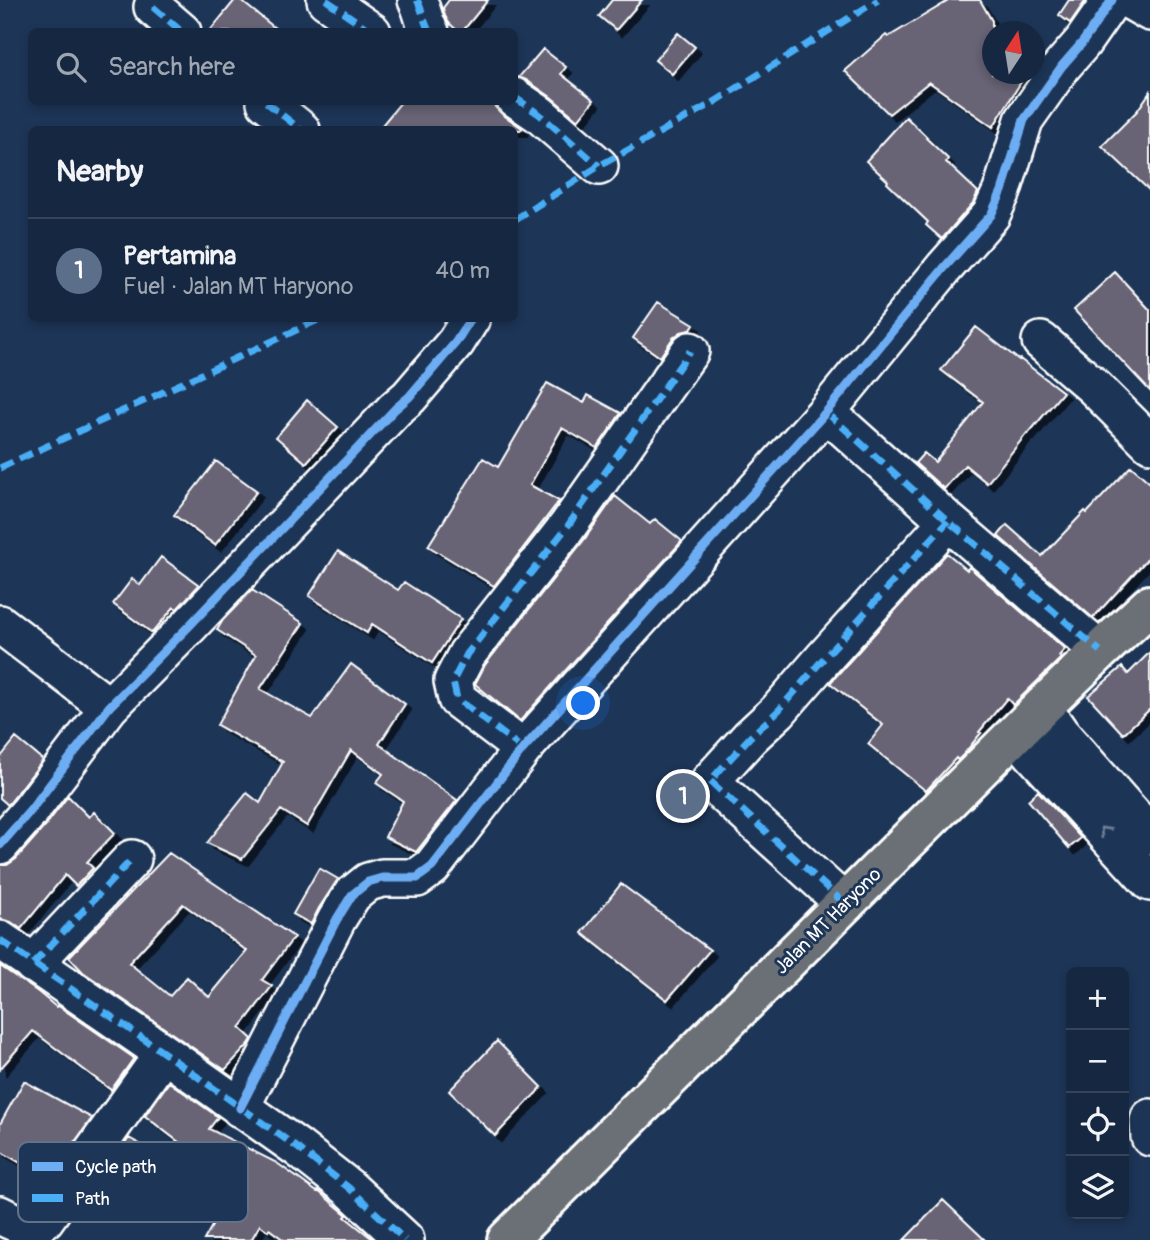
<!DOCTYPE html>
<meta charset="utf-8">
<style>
body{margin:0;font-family:Pangolin,sans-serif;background:#23344c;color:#f1f3f6}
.controls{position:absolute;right:21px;bottom:21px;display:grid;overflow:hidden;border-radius:10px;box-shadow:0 4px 10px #0003}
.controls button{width:63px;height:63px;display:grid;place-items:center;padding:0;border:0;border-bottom:2px solid #35445a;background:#162841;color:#f1f3f6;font:35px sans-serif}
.compass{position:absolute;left:982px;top:21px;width:63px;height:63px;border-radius:50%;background:#162841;box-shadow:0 4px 10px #0003;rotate:12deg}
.you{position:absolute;left:584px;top:704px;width:24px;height:24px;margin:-18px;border:5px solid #fff;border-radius:50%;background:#1a73e8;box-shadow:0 0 0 10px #1a73e833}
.badge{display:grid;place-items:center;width:46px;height:46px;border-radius:50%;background:#ffd166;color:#fff;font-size:23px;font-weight:700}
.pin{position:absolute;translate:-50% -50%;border:4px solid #fff;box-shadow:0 2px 7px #0006}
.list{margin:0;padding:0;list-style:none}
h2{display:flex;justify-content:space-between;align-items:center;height:91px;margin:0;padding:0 28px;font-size:30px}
h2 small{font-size:23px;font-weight:400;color:#9ea6b1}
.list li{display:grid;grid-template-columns:46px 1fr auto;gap:21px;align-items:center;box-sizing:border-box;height:105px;padding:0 28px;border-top:2px solid #35445a}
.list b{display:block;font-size:26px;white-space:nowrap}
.list p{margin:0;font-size:23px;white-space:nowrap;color:#9ea6b1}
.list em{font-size:23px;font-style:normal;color:#9ea6b1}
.icon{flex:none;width:38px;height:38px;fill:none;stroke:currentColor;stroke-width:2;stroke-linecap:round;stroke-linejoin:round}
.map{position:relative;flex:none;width:1150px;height:1240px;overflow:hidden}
.search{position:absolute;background:#162841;box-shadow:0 4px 10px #0003;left:28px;top:28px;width:490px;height:77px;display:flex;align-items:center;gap:18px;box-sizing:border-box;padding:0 24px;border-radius:10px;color:#9ea6b1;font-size:26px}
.panel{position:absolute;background:#162841;box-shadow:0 4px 10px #0003;left:28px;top:126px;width:490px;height:196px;border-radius:10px}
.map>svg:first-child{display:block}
.building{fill:#676374;stroke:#fff;stroke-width:2;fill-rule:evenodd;filter:url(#shadow)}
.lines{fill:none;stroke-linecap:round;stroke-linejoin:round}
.minor-casing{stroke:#fff;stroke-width:42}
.major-casing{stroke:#fff;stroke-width:44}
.minor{stroke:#1d3557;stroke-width:37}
.major{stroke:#6b7074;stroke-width:38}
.quiet{stroke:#49aef6;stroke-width:7;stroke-dasharray:14 7;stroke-linecap:butt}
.cycleway-casing{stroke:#1d3557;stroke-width:13}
.cycleway{stroke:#6dadf4;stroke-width:9}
.oneway{stroke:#6c7c92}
.labels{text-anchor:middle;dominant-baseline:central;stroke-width:6;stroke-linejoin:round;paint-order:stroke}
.street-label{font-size:19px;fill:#fff;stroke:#1d3557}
.key{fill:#1d3557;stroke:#617289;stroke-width:2}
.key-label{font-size:19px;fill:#fff}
</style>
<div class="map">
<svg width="1150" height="1240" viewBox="0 0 1150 1240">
<defs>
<filter id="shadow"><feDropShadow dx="6" dy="6" stdDeviation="0" flood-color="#0009"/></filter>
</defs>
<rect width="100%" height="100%" fill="#1d3557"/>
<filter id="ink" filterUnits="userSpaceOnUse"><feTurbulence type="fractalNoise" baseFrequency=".0143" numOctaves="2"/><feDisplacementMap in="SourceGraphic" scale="14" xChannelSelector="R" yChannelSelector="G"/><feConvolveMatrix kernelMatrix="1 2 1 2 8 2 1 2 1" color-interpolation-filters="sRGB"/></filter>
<g filter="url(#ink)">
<path class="building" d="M 235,0 L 240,0 L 280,32 L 209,32 Z
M 449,0 L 488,0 L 462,32 L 459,32 L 449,23 L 445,16 L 443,8 Z
M 612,0 L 642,0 L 616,30 L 599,16 Z
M 950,0 L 980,0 L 992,21 L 992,74 L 1026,74 L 993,127 L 929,82 L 889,114 L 845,71 L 886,35 L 888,37 Z
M 1069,0 L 1086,0 L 1070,23 L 1059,15 Z
M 678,33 L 695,47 L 672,74 L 655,60 Z
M 543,49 L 566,67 L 561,74 L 594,100 L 578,120 L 551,97 L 526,80 L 519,77 Z
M 1150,92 L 1150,191 L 1102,146 L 1137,111 Z
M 401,102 L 494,102 L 495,107 L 502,114 L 522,128 L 521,130 L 378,130 Z
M 906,117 L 927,137 L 926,138 L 948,159 L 946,162 L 978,192 L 973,203 L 942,239 L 926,225 L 928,222 L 887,183 L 888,181 L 866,161 Z
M 1115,272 L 1150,310 L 1150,391 L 1074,310 Z
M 658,302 L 694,324 L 690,330 L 681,332 L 673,338 L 660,357 L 633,338 Z
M 976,327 L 1019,360 L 1020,359 L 1063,392 L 1028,434 L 1027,433 L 987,483 L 965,465 L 944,489 L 915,463 L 924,453 L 935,462 L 983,402 L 941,370 Z
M 547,383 L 584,403 L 588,395 L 621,413 L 597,448 L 562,428 L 530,485 L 559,501 L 494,586 L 428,546 L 483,458 L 498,467 Z
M 307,400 L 338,427 L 306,463 L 276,437 Z
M 216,461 L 257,491 L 215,545 L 174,515 Z
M 1131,466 L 1150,483 L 1150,556 L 1093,618 L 998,536 L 1007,525 L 1042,556 L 1085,511 L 1087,513 Z
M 615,496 L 650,524 L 655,519 L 682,541 L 520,721 L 475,684 L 485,665 L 584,540 Z
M 338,551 L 398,590 L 404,582 L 461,619 L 432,663 L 372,624 L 367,633 L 309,596 Z
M 947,553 L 967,570 L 969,567 L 1065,649 L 1059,656 L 1061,658 L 1058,661 L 1013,705 L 1007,698 L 979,732 L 981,733 L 964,754 L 958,760 L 956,758 L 926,791 L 868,744 L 883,725 L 830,683 Z
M 161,557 L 199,585 L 177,609 L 174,607 L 152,633 L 113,604 L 132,579 L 140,585 Z
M 252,590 L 303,623 L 260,689 L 312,718 L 351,664 L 405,704 L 379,744 L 457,800 L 416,852 L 385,837 L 403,801 L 376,783 L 383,774 L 351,750 L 307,826 L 281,810 L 242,859 L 207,843 L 247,793 L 260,803 L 283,762 L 217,725 L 256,655 L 217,630 L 223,620 Z
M 1150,652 L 1150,709 L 1123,734 L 1088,696 L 1122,667 L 1128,674 Z
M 16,738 L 43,760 L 8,805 L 0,798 L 0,758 Z
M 1038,791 L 1081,838 L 1069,848 L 1028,800 Z
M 68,796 L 89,817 L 94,812 L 115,833 L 87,862 L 93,868 L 76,886 L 65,875 L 21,929 L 11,922 L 0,919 L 0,865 L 7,865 L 16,859 L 46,825 Z
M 169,853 L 294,937 L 262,980 L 272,986 L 240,1028 L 252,1039 L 249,1044 L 225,1070 L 83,972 L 69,957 ZM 183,904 L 247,951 L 209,997 L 187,977 L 170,996 L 129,963 Z
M 319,868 L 338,879 L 319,908 L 311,924 L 293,914 Z
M 621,884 L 710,950 L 667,1000 L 582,933 Z
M 0,966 L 38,992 L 56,1007 L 57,1005 L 134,1058 L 111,1090 L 33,1031 L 0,1069 Z
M 497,1041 L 542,1087 L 495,1136 L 449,1091 Z
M 24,1081 L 92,1118 L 48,1179 L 0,1151 L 0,1124 Z
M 169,1082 L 218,1117 L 209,1129 L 277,1163 L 317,1192 L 318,1191 L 347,1215 L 345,1217 L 374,1240 L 284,1240 L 269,1229 L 268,1231 L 260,1225 L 251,1240 L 204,1240 L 237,1182 L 192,1198 L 173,1184 L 185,1169 L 187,1170 L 197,1156 L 145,1116 Z
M 129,1138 L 147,1148 L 134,1167 L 136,1168 L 114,1207 L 90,1193 Z
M 943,1200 L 985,1240 L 904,1240 Z"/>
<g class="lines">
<g class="minor-casing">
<path id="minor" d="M 326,0 L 372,32
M 417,0 C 423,10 423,22 430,32
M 1129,0 L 1150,12
M 153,7 L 182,32
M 514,97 L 539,114 L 599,166
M 266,102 L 301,130
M 1041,341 L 1093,386 L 1150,443
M 826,412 L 948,521 L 1100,651
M 0,624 L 109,707
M 1042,707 L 1060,733 L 1150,835
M 1016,734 L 1031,752 L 1150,882
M 523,749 L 457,699 L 453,681 L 467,654 L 567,527 L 690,351
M 0,845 L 30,811 L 109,707 L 190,625 L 395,409 L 409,397 L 456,342 L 471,318
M 845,904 L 710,781 L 750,737 L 778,711 L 824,658 L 948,521
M 0,940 L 164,1053 L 298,1148 L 349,1188 L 405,1240
M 33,964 L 132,859
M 240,1108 L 337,919 L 352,895 L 368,882 L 382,878 L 417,878 L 432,867 L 523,749 L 826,412 L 944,268 L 991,215 L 1002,191 L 1024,120 L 1062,66 L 1082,43 L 1112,0
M 1150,1118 L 1149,1121 L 1150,1137
M 0,1215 C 15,1223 30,1232 45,1219 L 164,1053"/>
</g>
<g class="major-casing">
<path id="major" d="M 507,1240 L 1042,707 L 1100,651 L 1150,605"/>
</g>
<use href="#minor" class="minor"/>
<use href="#major" class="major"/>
<path class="quiet" d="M 326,0 L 372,32
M 417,0 C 423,10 423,22 430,32
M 153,7 L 182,32
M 514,97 L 539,114 L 599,166
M 266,102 L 301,130
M 514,220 L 599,166 L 713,103 L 878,0
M 826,412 L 948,521 L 1100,651
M 0,468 L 322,318
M 523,749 L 457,699 L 453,681 L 467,654 L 567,527 L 690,351
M 845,904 L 710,781 L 750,737 L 778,711 L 824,658 L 948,521
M 0,940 L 164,1053 L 298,1148 L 349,1188 L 405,1240
M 33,964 L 132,859"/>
<g class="cycleway-casing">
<path id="cycleway" d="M 0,845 L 30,811 L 109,707 L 190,625 L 395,409 L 409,397 L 456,342 L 471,318
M 240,1108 L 337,919 L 352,895 L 368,882 L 382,878 L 417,878 L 432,867 L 523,749 L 826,412 L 944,268 L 991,215 L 1002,191 L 1024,120 L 1062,66 L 1082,43 L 1112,0"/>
</g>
<use href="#cycleway" class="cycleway"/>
</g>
<defs><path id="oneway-chevron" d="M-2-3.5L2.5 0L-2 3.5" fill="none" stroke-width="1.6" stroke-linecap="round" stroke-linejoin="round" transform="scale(1.75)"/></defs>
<use class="oneway" href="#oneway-chevron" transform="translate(1104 831) rotate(-133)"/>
</g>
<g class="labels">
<g class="street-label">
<text transform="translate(828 921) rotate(-45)">Jalan MT Haryono</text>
</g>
</g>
<rect x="18" y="1142" width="230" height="80" rx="10" class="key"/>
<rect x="32" y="1162" width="31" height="9" fill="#6dadf4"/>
<rect x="32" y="1194" width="31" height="8" fill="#49aef6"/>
<g class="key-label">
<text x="75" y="1173">Cycle path</text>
<text x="75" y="1205">Path</text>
</g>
</svg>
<div class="controls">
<button>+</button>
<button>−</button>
<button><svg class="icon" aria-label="locate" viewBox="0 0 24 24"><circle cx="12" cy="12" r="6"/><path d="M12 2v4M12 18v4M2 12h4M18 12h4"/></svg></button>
<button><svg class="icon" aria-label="layers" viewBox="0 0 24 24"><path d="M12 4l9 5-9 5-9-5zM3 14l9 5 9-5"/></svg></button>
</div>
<svg class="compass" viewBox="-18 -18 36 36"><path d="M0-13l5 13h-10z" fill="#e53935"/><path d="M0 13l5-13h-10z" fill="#9ea6b1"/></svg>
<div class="you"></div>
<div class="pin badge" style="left:683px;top:796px;background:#5c6f8a">1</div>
<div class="search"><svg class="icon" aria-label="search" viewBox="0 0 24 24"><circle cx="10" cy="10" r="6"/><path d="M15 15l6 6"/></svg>Search here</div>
<section class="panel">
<h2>Nearby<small></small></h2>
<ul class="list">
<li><span class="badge" style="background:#5c6f8a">1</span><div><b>Pertamina</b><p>Fuel · Jalan MT Haryono</p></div><em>40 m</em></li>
</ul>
</section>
</div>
